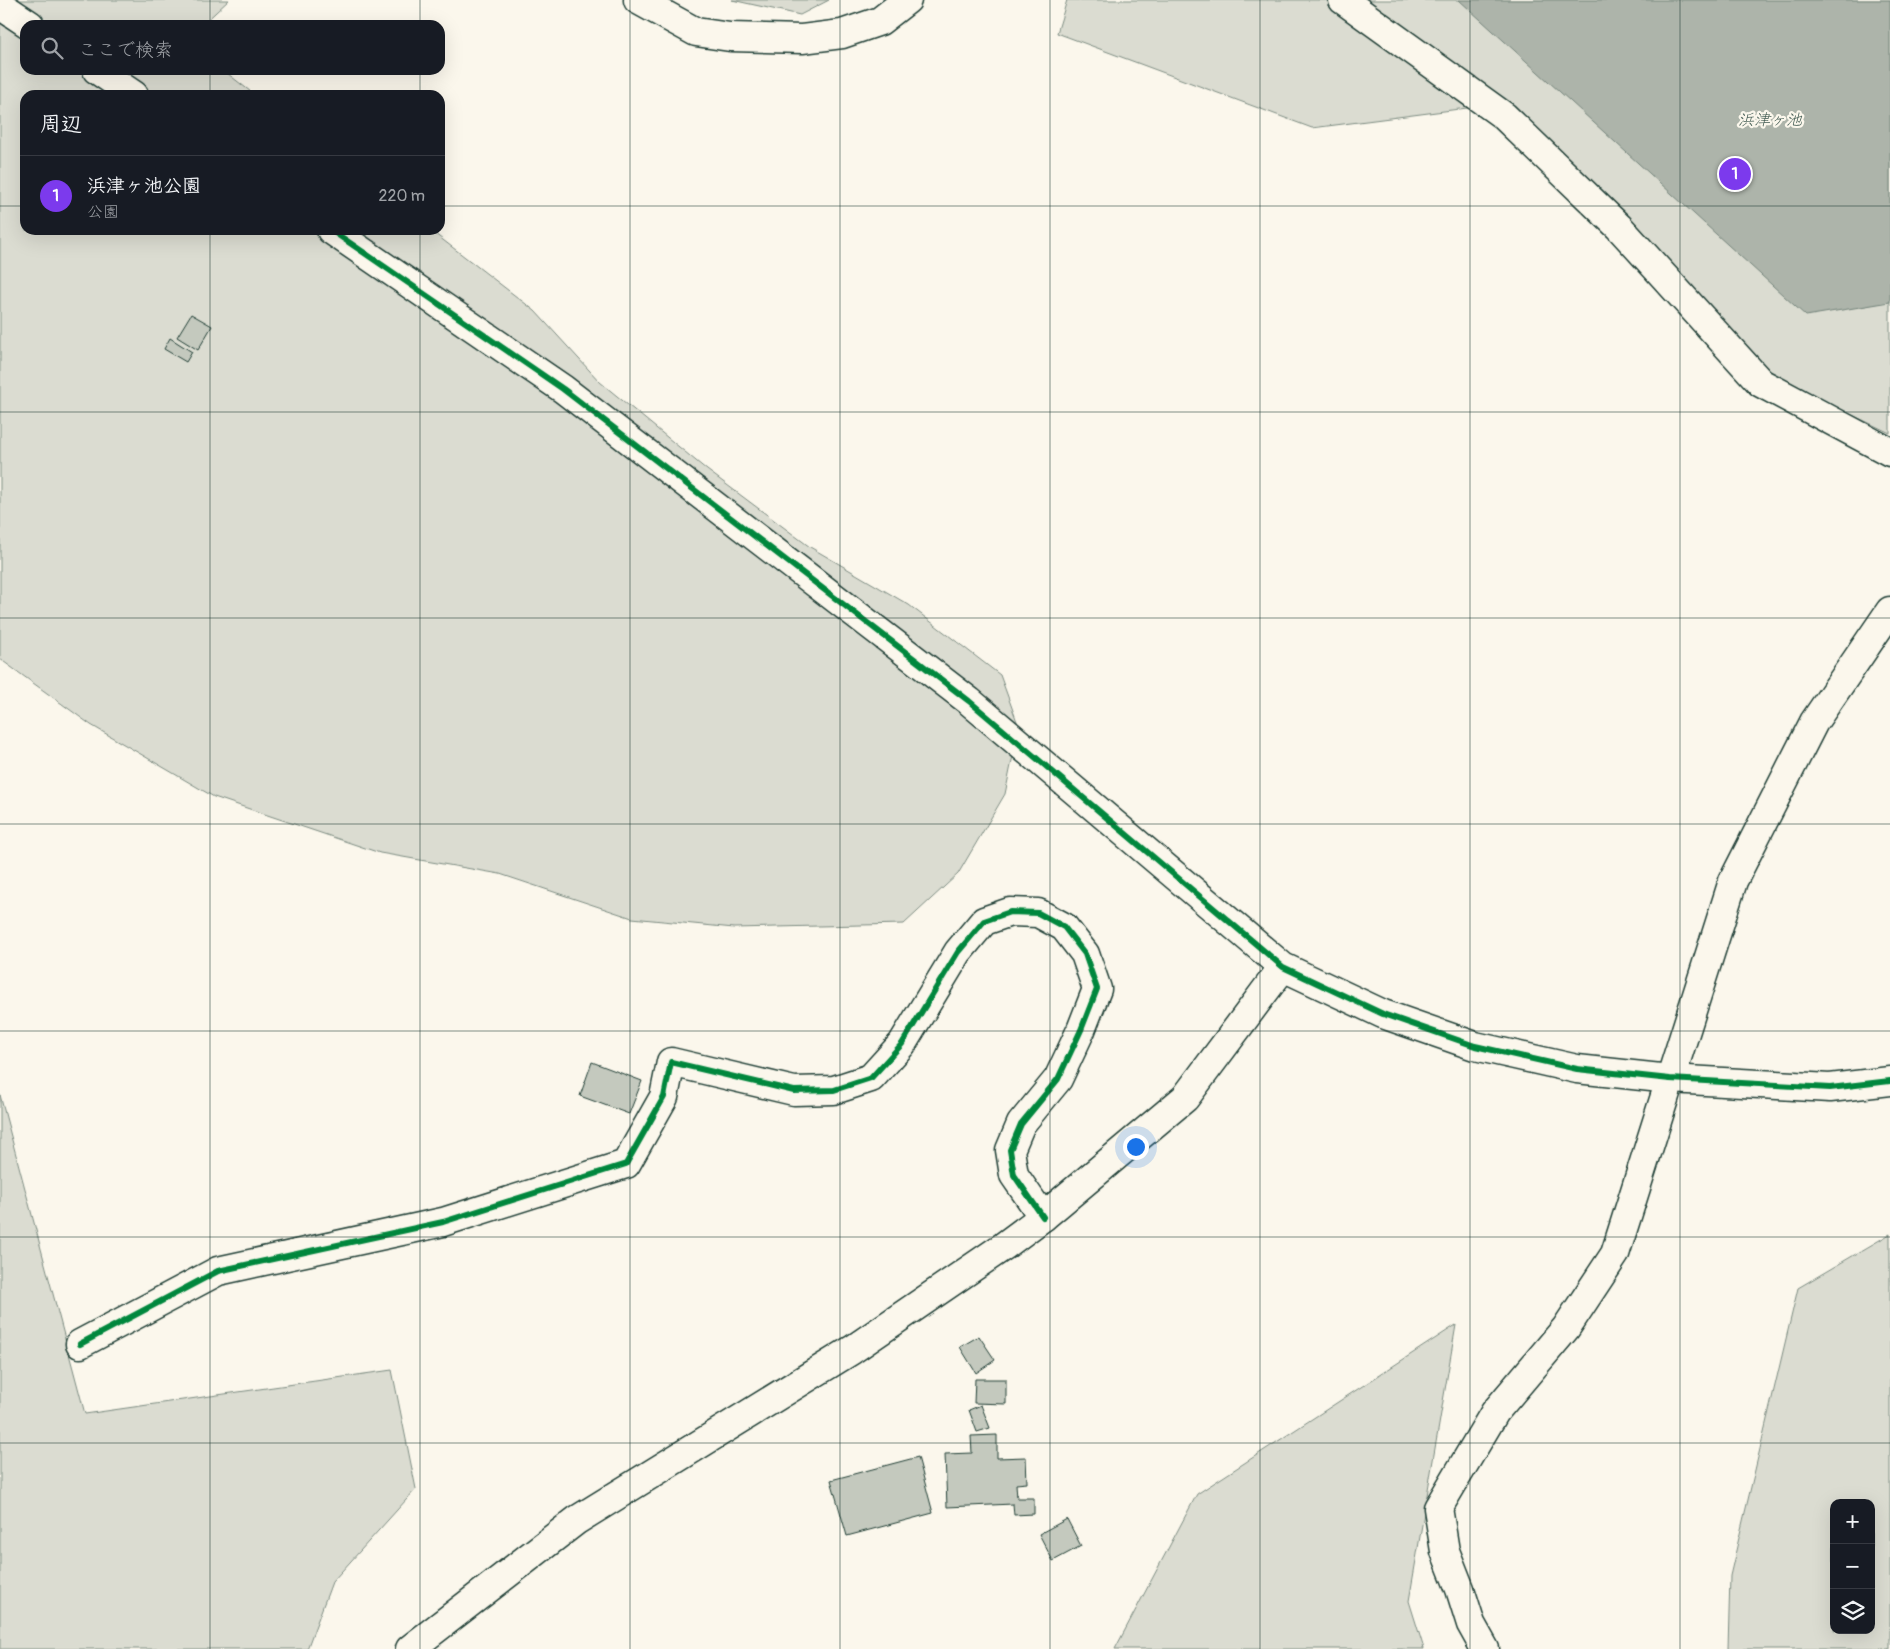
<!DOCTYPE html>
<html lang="ja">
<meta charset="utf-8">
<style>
body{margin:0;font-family:Pangolin,"Klee One",sans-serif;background:#242831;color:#f1f3f6}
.controls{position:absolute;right:15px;bottom:15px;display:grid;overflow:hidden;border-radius:10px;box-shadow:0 5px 20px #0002}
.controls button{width:45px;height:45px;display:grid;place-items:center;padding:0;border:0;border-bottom:1px solid #363941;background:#171b24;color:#f1f3f6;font:25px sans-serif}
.you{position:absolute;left:1135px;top:1146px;width:18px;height:18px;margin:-12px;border:4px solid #fff;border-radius:50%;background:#1a73e8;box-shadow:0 0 0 8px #1a73e833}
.badge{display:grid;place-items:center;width:32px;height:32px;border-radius:50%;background:#7c3aed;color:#fff;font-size:16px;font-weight:700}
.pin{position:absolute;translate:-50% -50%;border:2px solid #fff;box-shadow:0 1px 5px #0006}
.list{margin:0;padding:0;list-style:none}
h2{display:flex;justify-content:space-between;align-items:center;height:65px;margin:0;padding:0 20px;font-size:21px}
h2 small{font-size:16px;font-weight:400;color:#9ea1a6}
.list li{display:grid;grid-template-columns:32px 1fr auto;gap:15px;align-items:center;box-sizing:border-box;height:80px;padding:0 20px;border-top:1px solid #363941}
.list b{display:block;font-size:19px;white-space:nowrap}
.list p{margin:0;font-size:16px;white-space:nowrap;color:#9ea1a6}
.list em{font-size:16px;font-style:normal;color:#9ea1a6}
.icon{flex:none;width:28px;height:28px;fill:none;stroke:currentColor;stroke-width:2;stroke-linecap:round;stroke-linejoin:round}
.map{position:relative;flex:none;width:1890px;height:1649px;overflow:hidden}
.search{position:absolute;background:#171b24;box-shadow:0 5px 20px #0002;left:20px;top:20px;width:425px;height:55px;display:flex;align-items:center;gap:12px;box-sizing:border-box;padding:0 18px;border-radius:15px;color:#9ea1a6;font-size:19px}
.panel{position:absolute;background:#171b24;box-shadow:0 5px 20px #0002;left:20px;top:90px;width:425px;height:145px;border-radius:15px}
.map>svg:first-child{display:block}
.green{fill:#dbdcd1;stroke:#7d8c82;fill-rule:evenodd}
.water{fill:#adb4aa;stroke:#74847b}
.building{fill:#c4c9be;stroke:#1f3d34}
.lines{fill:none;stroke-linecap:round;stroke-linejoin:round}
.minor-casing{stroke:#1f3d34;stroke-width:31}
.tertiary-casing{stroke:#1f3d34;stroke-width:31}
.minor{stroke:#fbf7ec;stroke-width:28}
.tertiary{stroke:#fbf7ec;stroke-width:28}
.cycleway-casing{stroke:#fbf7ec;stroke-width:9}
.cycleway{stroke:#00873e;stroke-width:6}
.grid{fill:none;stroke:#1f3d34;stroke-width:1;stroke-opacity:0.55}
.labels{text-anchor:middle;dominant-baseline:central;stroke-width:4.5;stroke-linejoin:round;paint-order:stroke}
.water-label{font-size:16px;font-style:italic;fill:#425b52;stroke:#fbf7ec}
</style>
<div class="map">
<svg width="1890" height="1649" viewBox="0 0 1890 1649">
<rect width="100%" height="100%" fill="#fbf7ec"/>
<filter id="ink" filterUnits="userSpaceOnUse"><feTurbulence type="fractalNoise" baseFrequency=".02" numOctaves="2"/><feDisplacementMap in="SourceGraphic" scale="10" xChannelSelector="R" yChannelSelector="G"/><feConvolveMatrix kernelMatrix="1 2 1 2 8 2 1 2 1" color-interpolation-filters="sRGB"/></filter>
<g filter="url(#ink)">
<path class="green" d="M 0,0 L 229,0 L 202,25 L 25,25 L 25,70 L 223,70 L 255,95 L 25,95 L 25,230 L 430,230 L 535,311 L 600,382 L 707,470 L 810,547 L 909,605 L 1000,675 L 1019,727 L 1005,794 L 958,874 L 904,924 L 734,928 L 632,918 L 500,874 L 380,853 L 214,797 L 91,725 L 0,659 Z
M 732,0 L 829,0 L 800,15 Z
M 1067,0 L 1890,0 L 1890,433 L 1768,375 L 1506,103 L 1312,128 L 1057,33 Z
M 0,1095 L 85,1414 L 392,1370 L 416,1489 L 332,1582 L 307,1649 L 0,1649 Z
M 1890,1234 L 1890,1649 L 1728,1649 L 1730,1576 L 1798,1288 ZM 1834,1503 L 1871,1503 L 1871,1630 L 1834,1630 Z
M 1456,1325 L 1409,1601 L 1424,1649 L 1115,1649 L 1197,1494 Z"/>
<path class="water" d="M 1459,0 L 1890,0 L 1890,302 L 1806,316 Z"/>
<path class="building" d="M 191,314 L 212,326 L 198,350 L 177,337 Z
M 170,338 L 192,352 L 186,362 L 164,349 Z
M 592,1062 L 642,1081 L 629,1114 L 580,1096 Z
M 979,1336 L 995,1360 L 976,1373 L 960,1347 Z
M 975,1379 L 1006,1379 L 1006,1404 L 974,1403 Z
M 981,1405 L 990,1428 L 977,1432 L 969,1410 Z
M 997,1435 L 997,1458 L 1026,1457 L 1027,1483 L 1016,1484 L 1017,1498 L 1034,1498 L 1034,1514 L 1014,1515 L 1013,1504 L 947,1507 L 945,1454 L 972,1453 L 971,1436 Z
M 918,1457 L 933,1513 L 847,1536 L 831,1480 Z
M 1067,1519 L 1081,1546 L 1053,1561 L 1039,1534 Z"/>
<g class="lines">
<g class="minor-casing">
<path id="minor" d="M 638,0 L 696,32 L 730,37 L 802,39 L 842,34 L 880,21 L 907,0
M 1343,0 L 1504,116 L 1619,227 L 1761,383 L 1890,452
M 80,1344 L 218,1271 L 443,1222 L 626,1164 L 664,1097 L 671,1062 L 794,1091 L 834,1090 L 871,1078 L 902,1044 L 958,952 L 984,921 L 1010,912 L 1038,913 L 1064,927 L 1085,954 L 1097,989 L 1081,1030 L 1058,1079 L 1021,1124 L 1010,1150 L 1014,1175 L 1043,1217
M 1485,1649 L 1471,1624 L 1460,1589 L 1445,1551 L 1438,1508 L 1495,1412 L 1566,1328 L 1615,1254 L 1733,881 L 1814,722 L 1890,611"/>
</g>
<g class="tertiary-casing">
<path id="tertiary" d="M 0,5 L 30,25
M 97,70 L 134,95
M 331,230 L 563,389 L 969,701 L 1283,967 L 1383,1014 L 1475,1046 L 1577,1069 L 1670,1079 L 1830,1088 L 1890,1081
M 410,1649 L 577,1520 L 852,1350 L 1004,1246 L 1043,1217 L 1185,1098 L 1283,967"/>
</g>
<use href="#minor" class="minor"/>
<use href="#tertiary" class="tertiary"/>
<g class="cycleway-casing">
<path id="cycleway" d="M 331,230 L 563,389 L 969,701 L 1283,967 L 1383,1014 L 1475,1046 L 1577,1069 L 1670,1079 L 1830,1088 L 1890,1081
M 80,1344 L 218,1271 L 443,1222 L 626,1164 L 664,1097 L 671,1062 L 794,1091 L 834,1090 L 871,1078 L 902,1044 L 958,952 L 984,921 L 1010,912 L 1038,913 L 1064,927 L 1085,954 L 1097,989 L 1081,1030 L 1058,1079 L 1021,1124 L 1010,1150 L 1014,1175 L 1043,1217"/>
</g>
<use href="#cycleway" class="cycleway"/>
</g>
</g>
<path class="grid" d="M 210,0 L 210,25M 420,0 L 420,25M 630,0 L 630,1649M 840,0 L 840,1649M 1050,0 L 1050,1649M 1260,0 L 1260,1649M 1470,0 L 1470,1649M 1680,0 L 1680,1649M 210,70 L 210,95M 420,70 L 420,95M 0,206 L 25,206M 440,206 L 1890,206M 210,230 L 210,1649M 420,230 L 420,1649M 0,412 L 1890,412M 0,618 L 1890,618M 0,824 L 1890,824M 0,1031 L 1890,1031M 0,1237 L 1890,1237M 0,1443 L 1890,1443"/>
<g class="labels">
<g class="water-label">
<text x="1770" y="120">浜津ヶ池</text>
</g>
</g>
</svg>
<div class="controls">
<button>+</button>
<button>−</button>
<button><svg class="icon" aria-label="layers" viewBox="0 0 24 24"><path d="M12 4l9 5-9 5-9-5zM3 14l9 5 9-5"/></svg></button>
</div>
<div class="you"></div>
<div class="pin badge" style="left:1735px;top:174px">1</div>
<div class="search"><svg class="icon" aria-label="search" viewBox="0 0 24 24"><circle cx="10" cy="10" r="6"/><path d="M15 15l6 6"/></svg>ここで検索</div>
<section class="panel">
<h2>周辺<small></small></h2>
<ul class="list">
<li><span class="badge">1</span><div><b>浜津ヶ池公園</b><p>公園</p></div><em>220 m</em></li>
</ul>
</section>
</div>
